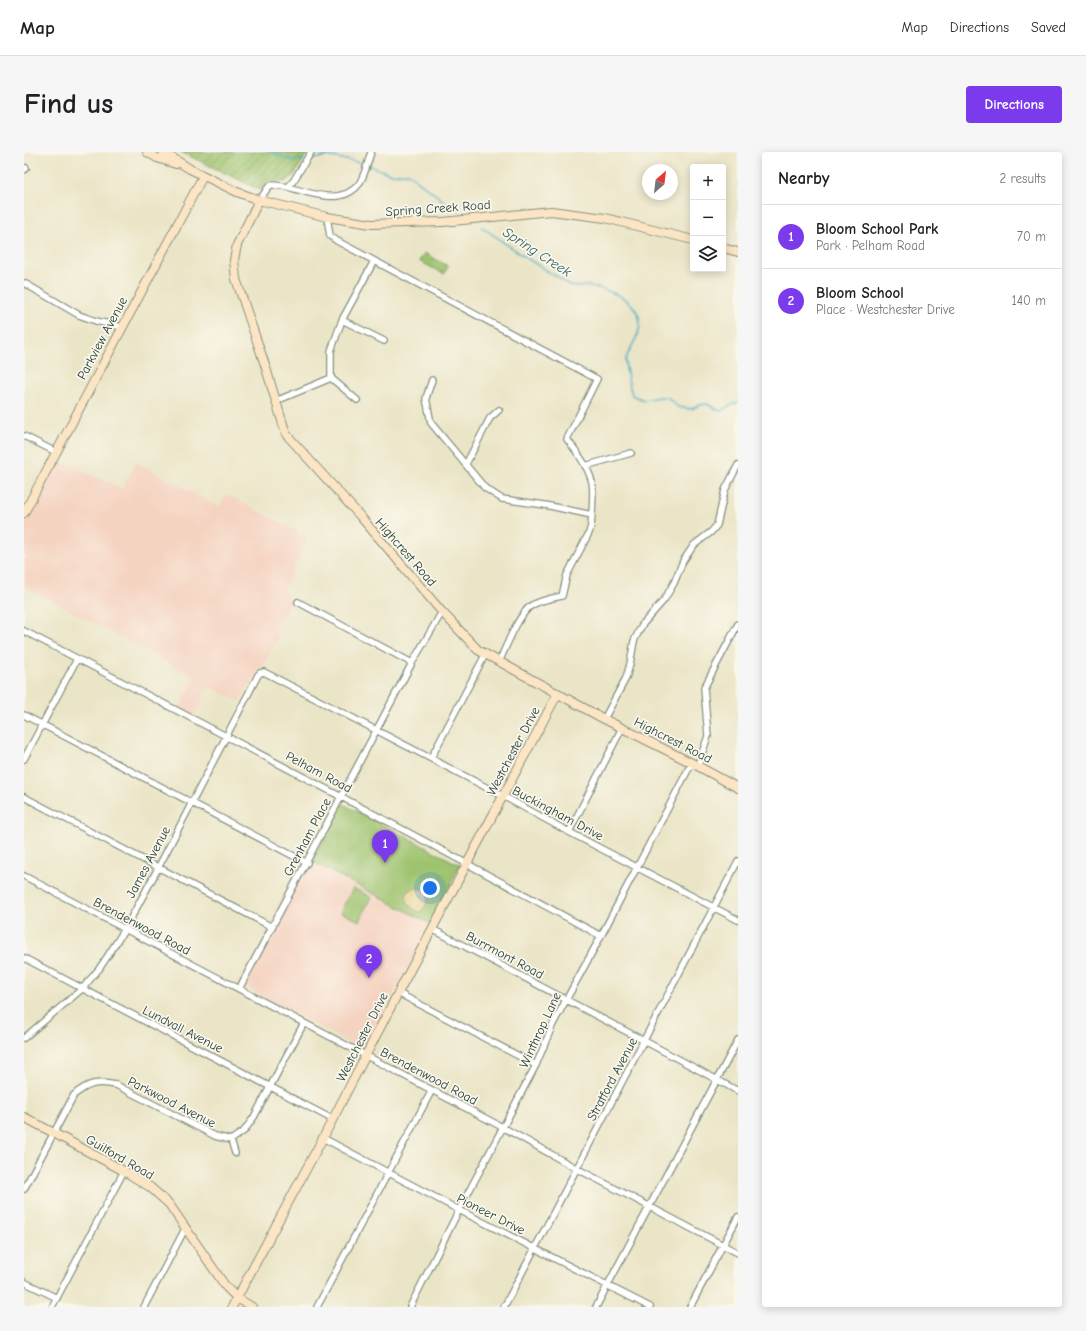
<!DOCTYPE html>
<meta charset="utf-8">
<style>
body{margin:0;font-family:"Comic Neue",sans-serif;background:#f6f6f6;color:#202124}
.controls{position:absolute;right:12px;top:12px;display:grid;overflow:hidden;border-radius:4px;box-shadow:0 2px 10px #0003}
.controls button{width:36px;height:36px;display:grid;place-items:center;padding:0;border:0;border-bottom:1px solid #e0e0e0;background:#fff;color:#202124;font:20px sans-serif}
.compass{position:absolute;left:618px;top:12px;width:36px;height:36px;border-radius:50%;background:#fff;box-shadow:0 2px 10px #0003;rotate:28deg}
.you{position:absolute;left:406px;top:736px;width:14px;height:14px;margin:-10px;border:3px solid #fff;border-radius:50%;background:#1a73e8;box-shadow:0 0 0 6px #1a73e833}
.badge{display:grid;place-items:center;width:26px;height:26px;border-radius:50%;background:#7c3aed;color:#fff;font-size:13px;font-weight:700}
.pin{position:absolute;translate:-50% -33px;filter:drop-shadow(0 1px 2px #0008)}
.pin::after{content:'';position:absolute;top:21px;width:14px;height:12px;background:inherit;clip-path:polygon(0 0,100% 0,50% 100%)}
.list{margin:0;padding:0;list-style:none}
h2{display:flex;justify-content:space-between;align-items:center;height:52px;margin:0;padding:0 16px;font-size:17px}
h2 small{font-size:13px;font-weight:400;color:#757577}
.list li{display:grid;grid-template-columns:26px 1fr auto;gap:12px;align-items:center;box-sizing:border-box;height:64px;padding:0 16px;border-top:1px solid #e0e0e0}
.list b{display:block;font-size:15px;white-space:nowrap}
.list p{margin:0;font-size:13px;white-space:nowrap;color:#757577}
.list em{font-size:13px;font-style:normal;color:#757577}
.icon{flex:none;width:22px;height:22px;fill:none;stroke:currentColor;stroke-width:2;stroke-linecap:round;stroke-linejoin:round}
.map{position:relative;flex:none;width:714px;height:1155px;overflow:hidden;border-radius:4px}
header{display:flex;align-items:center;gap:24px;box-sizing:border-box;height:56px;padding:0 20px;background:#fff;border-bottom:1px solid #e0e0e0}
header strong{font-size:19px}
nav{display:flex;gap:22px;margin-inline-start:auto;font-size:14px}
.intro{display:flex;align-items:center;justify-content:space-between;box-sizing:border-box;height:96px;padding:0 24px}
h1{margin:0;font-size:28px}
.button{padding:10px 18px;border-radius:4px;background:#7c3aed;color:#fff;font-size:14px;font-weight:700}
main{display:flex;gap:24px;padding:0 24px}
aside{flex:1;background:#fff;border-radius:4px;box-shadow:0 2px 10px #0003}
.map>svg:first-child{display:block}
.built{fill:#f5d3c1}
.green{fill:#9ec36e;stroke:#5e8051}
.sand{fill:url(#sand-dots);stroke:#868c69}
.garden{fill:url(#garden-furrows);stroke:#5e8051}
.lines{fill:none;stroke-linecap:round;stroke-linejoin:round}
.stream{stroke:#45acc5;stroke-width:1.5}
.street-casing{stroke:#85917e;stroke-width:8}
.secondary-casing{stroke:#85917e;stroke-width:10}
.street{stroke:#fff;stroke-width:5.5}
.secondary{stroke:#fce5c4;stroke-width:8}
.labels{text-anchor:middle;dominant-baseline:central;stroke-width:3.5;stroke-linejoin:round;paint-order:stroke}
.street-label{font-size:13px;fill:#1f3d34;stroke:#fbf7ec}
.water-label{font-size:14px;font-style:italic;fill:#2a5e60;stroke:#fbf7ec}
</style>
<header>
<strong>Map</strong>
<nav><a>Map</a><a>Directions</a><a>Saved</a></nav>
</header>
<div class="intro"><h1>Find us</h1><a class="button">Directions</a></div>
<main>
<div class="map">
<svg width="714" height="1155" viewBox="0 0 714 1155">
<defs>
<pattern id="sand-dots" width="8" height="8" patternUnits="userSpaceOnUse"><rect width="8" height="8" fill="#eeda9e"/><path d="M2 2h.1M6 6h.1" fill="none" stroke="#ccbc89" stroke-width="1.8" stroke-linecap="round"/></pattern>
<pattern id="garden-furrows" width="10" height="10" patternUnits="userSpaceOnUse"><rect width="10" height="10" fill="#9ec36e"/><path d="M-1 1l2-2M0 10L10 0M9 11l2-2" fill="none" stroke="#80a05b"/></pattern>
</defs>
<rect width="100%" height="100%" fill="#fbf7ec"/>
<filter id="ink" filterUnits="userSpaceOnUse"><feTurbulence type="fractalNoise" baseFrequency=".025" numOctaves="2"/><feDisplacementMap in="SourceGraphic" scale="8" xChannelSelector="R" yChannelSelector="G"/><feConvolveMatrix kernelMatrix="1 2 1 2 8 2 1 2 1" color-interpolation-filters="sRGB"/></filter>
<filter id="wash" filterUnits="userSpaceOnUse"><feTurbulence type="fractalNoise" baseFrequency=".012" numOctaves="4" result="noise"/><feDisplacementMap in="SourceGraphic" scale="16" xChannelSelector="R" yChannelSelector="G"/><feGaussianBlur stdDeviation="0.9" result="paint"/><feColorMatrix in="noise" values="0 0 0 0 0 0 0 0 0 0 0 0 0 0 0 0 0 1.4 0 .05"/><feComposite in="paint" operator="in"/></filter>
<g filter="url(#wash)">
<rect width="100%" height="100%" fill="#ebe5c7"/>
<path class="built" d="M 34,308 L 98,337 L 112,310 L 195,355 L 202,342 L 284,386 L 260,437 L 266,450 L 249,481 L 255,484 L 240,513 L 227,530 L 216,550 L 185,534 L 169,564 L 155,557 L 171,525 L 0,434 L 0,371 Z
M 287,709 L 407,772 L 340,897 L 338,898 L 222,835 L 222,833 Z"/>
<path class="green" d="M 400,101 L 424,114 L 420,122 L 395,109 Z
M 319,652 L 436,713 L 407,772 L 287,709 Z
M 329,736 L 347,745 L 335,769 L 316,760 Z"/>
<path class="sand" d="M 395,736 L 403,740 C 405,747 402,755 397,759 L 395,760 L 385,753 L 382,745 L 385,738 Z"/>
<path class="garden" d="M 157,0 L 284,0 L 270,23 L 262,30 L 247,29 L 236,38 Z"/>
<g class="lines">
<path class="stream" d="M 246,0 L 266,8 L 280,8
M 284,8 L 304,4 L 341,12
M 344,13 L 367,22 L 384,21 L 422,51 L 436,59
M 458,75 C 482,92 506,110 532,124 C 537,126 541,132 547,134 C 551,136 557,134 562,134 C 580,136 609,145 615,165 C 619,181 607,192 602,207 C 600,215 606,235 608,243 L 620,248 L 636,245 L 643,245 L 654,255 L 659,256 L 668,257 L 675,253 L 683,252 L 696,259 L 714,250"/>
</g>
</g>
<g filter="url(#ink)">
<g class="lines">
<g class="street-casing">
<path id="street" d="M 0,18 L 2,16
M 264,35 C 285,41 318,54 335,32 C 341,23 344,10 347,0
M 235,48 C 249,32 239,31 264,35 L 270,28 L 287,0
M 303,65 L 306,84 L 313,89 L 573,227 L 543,287 C 552,299 564,314 568,330 C 570,340 568,363 567,374 L 565,381 L 543,423 L 538,444 C 528,446 517,448 508,453 C 495,461 482,495 475,510
M 0,131 L 55,163 L 72,169 L 98,175
M 318,168 L 360,189
M 307,226 L 307,199 L 318,168 L 350,109
M 307,226 L 333,248
M 408,228 L 402,246 L 407,271 L 461,336 L 478,347 L 521,353 L 568,363
M 252,249 L 307,226
M 0,284 L 32,300
M 442,312 L 466,266 L 475,258
M 561,314 L 607,301
M 274,450 L 388,511
M 0,479 C 193,579 386,680 577,784
M 0,563 L 283,711
M 580,567 L 602,526 L 606,512 L 610,489 L 618,473 L 640,448 L 650,431 L 659,409 L 670,393 L 687,380 L 693,373 L 701,338 L 714,313
M 407,606 L 461,503
M 0,607 L 53,507
M 0,645 L 248,775
M 545,680 L 598,576
M 0,724 L 480,976 L 548,1014 L 714,1101
M 408,777 L 613,885 L 714,939
M 0,806 L 308,967
M 215,837 L 388,511 L 418,460
M 374,841 L 512,913
M 0,886 L 58,837 L 75,817 L 85,802 L 101,777 L 132,720 L 234,523 L 236,521 L 240,520 L 479,644 L 545,680 L 714,768
M 299,986 L 435,1058 L 626,1155
M 207,988 L 211,1001
M 0,1037 L 50,943 C 64,931 74,929 92,933 L 191,984 L 207,988 L 220,979 L 230,965 L 280,871
M 0,1130 L 33,1146
M 28,1155 L 100,1019
M 120,1155 L 162,1075
M 293,1155 L 408,938
M 386,1155 L 435,1058 L 512,913 L 529,872 L 577,784 L 665,616 L 675,610 L 684,584 L 680,536 L 714,472
M 480,1155 L 714,709
M 572,1155 L 714,888
M 666,1155 L 714,1065"/>
</g>
<g class="secondary-casing">
<path id="secondary" d="M 123,0 L 133,6 L 152,12
M 139,0 L 166,17 L 213,40 L 235,48 L 303,65 L 347,72 L 419,70 L 527,59 L 581,66 L 669,88
M 235,48 L 213,93 L 210,108 L 212,127 L 241,213 L 262,282 L 336,364 L 418,460 L 454,498 L 580,567 L 670,612 L 714,636
M 699,96 L 714,100
M 0,361 L 179,24
M 0,965 L 100,1019 L 126,1035 L 145,1052 L 202,1135 L 213,1146 L 228,1155
M 208,1155 L 299,986 L 374,841 L 534,541"/>
</g>
<use href="#street" class="street"/>
<use href="#secondary" class="secondary"/>
</g>
</g>
<g class="labels">
<g class="street-label">
<text transform="translate(414 56) rotate(-4)">Spring Creek Road</text>
<text transform="translate(78 186) rotate(-62)">Parkview Avenue</text>
<text transform="translate(382 400) rotate(49)">Highcrest Road</text>
<text transform="translate(649 588) rotate(27)">Highcrest Road</text>
<text transform="translate(489 599) rotate(-62)">Westchester Drive</text>
<text transform="translate(295 620) rotate(28)">Pelham Road</text>
<text transform="translate(534 661) rotate(28)">Buckingham Drive</text>
<text transform="translate(283 685) rotate(-62)">Grenham Place</text>
<text transform="translate(124 710) rotate(-62)">James Avenue</text>
<text transform="translate(118 774) rotate(28)">Brendenwood Road</text>
<text transform="translate(481 803) rotate(28)">Burrmont Road</text>
<text transform="translate(159 877) rotate(27)">Lundvall Avenue</text>
<text transform="translate(516 878) rotate(-65)">Winthrop Lane</text>
<text transform="translate(338 885) rotate(-63)">Westchester Drive</text>
<text transform="translate(405 924) rotate(28)">Brendenwood Road</text>
<text transform="translate(588 927) rotate(-62)">Stratford Avenue</text>
<text transform="translate(148 950) rotate(27)">Parkwood Avenue</text>
<text transform="translate(96 1005) rotate(30)">Guilford Road</text>
<text transform="translate(467 1062) rotate(27)">Pioneer Drive</text>
</g>
<g class="water-label">
<text transform="translate(513 100) rotate(33)">Spring Creek</text>
</g>
</g>
</svg>
<div class="controls">
<button>+</button>
<button>−</button>
<button><svg class="icon" aria-label="layers" viewBox="0 0 24 24"><path d="M12 4l9 5-9 5-9-5zM3 14l9 5 9-5"/></svg></button>
</div>
<svg class="compass" viewBox="-18 -18 36 36"><path d="M0-13l5 13h-10z" fill="#e53935"/><path d="M0 13l5-13h-10z" fill="#757577"/></svg>
<div class="you"></div>
<div class="pin badge" style="left:361px;top:711px">1</div>
<div class="pin badge" style="left:345px;top:826px">2</div>
</div>
<aside>
<h2>Nearby<small>2 results</small></h2>
<ul class="list">
<li><span class="badge">1</span><div><b>Bloom School Park</b><p>Park · Pelham Road</p></div><em>70 m</em></li>
<li><span class="badge">2</span><div><b>Bloom School</b><p>Place · Westchester Drive</p></div><em>140 m</em></li>
</ul>
</aside>
</main>
